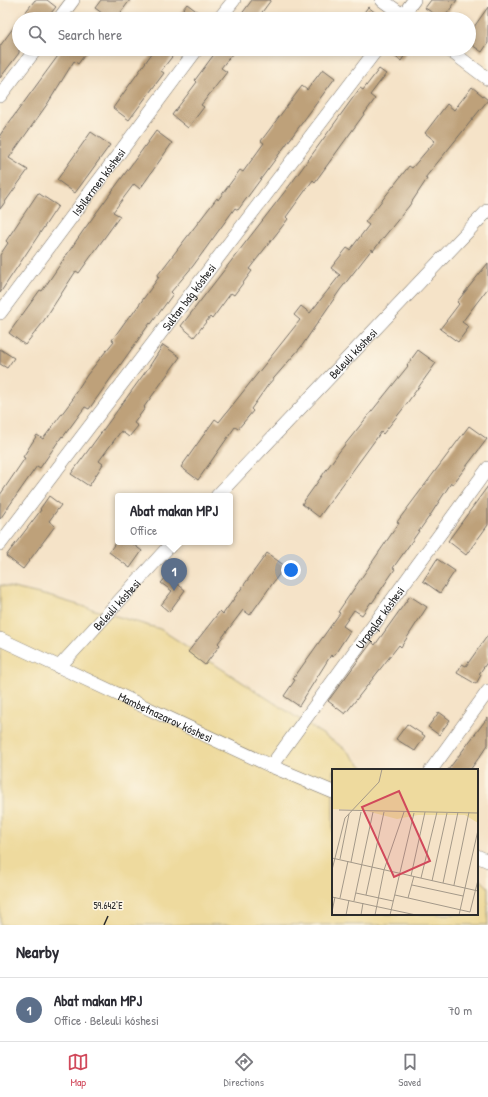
<!DOCTYPE html>
<meta charset="utf-8">
<style>
body{margin:0;font-family:"Patrick Hand",sans-serif;background:#f2f2f3;color:#2b2b33}
.you{position:absolute;left:291px;top:570px;width:14px;height:14px;margin:-10px;border:3px solid #fff;border-radius:50%;background:#1a73e8;box-shadow:0 0 0 6px #1a73e833}
.badge{display:grid;place-items:center;width:26px;height:26px;border-radius:50%;background:#d1495b;color:#fff;font-size:13px;font-weight:700}
.pin{position:absolute;translate:-50% -33px;filter:drop-shadow(0 1px 2px #0008)}
.pin::after{content:'';position:absolute;top:21px;width:14px;height:12px;background:inherit;clip-path:polygon(0 0,100% 0,50% 100%)}
.popup{position:absolute;left:115px;top:493px;width:118px;height:52px;box-sizing:border-box;display:grid;place-content:center;border-radius:4px;background:#fff;filter:drop-shadow(0 1px 3px #0005);font-size:13px;white-space:nowrap;color:#7c7c81}
.popup b{font-size:15px;color:#2b2b33}
.popup::after{content:'';position:absolute;left:50%;top:100%;margin-left:-8px;border:8px solid transparent;border-top-color:#fff}
.list{margin:0;padding:0;list-style:none}
h2{display:flex;justify-content:space-between;align-items:center;height:52px;margin:0;padding:0 16px;font-size:17px}
h2 small{font-size:13px;font-weight:400;color:#7c7c81}
.list li{display:grid;grid-template-columns:26px 1fr auto;gap:12px;align-items:center;box-sizing:border-box;height:64px;padding:0 16px;border-top:1px solid #e1e1e2}
.list b{display:block;font-size:15px;white-space:nowrap}
.list p{margin:0;font-size:13px;white-space:nowrap;color:#7c7c81}
.list em{font-size:13px;font-style:normal;color:#7c7c81}
.icon{flex:none;width:22px;height:22px;fill:none;stroke:currentColor;stroke-width:2;stroke-linecap:round;stroke-linejoin:round}
.map{position:relative;flex:none;width:488px;height:925px;overflow:hidden}
.search{position:absolute;background:#fff;box-shadow:0 2px 6px #0003;left:12px;right:12px;top:12px;height:44px;display:flex;align-items:center;gap:10px;box-sizing:border-box;padding:0 14px;border-radius:22px;color:#7c7c81;font-size:15px}
.sheet{height:116px;background:#fff}
nav{display:flex;justify-content:space-around;align-items:center;box-sizing:border-box;height:56px;border-top:1px solid #e1e1e2;background:#fff;font-size:11px;color:#7c7c81}
nav a{display:grid;justify-items:center;gap:2px}
nav .on{color:#d1495b}
.map>svg:first-child{display:block}
.sand{fill:#eeda9e;stroke:#8c8264}
.building{fill:#bea17a}
.lines{fill:none;stroke-linecap:round;stroke-linejoin:round}
.minor-casing{stroke:#726b62;stroke-width:14}
.minor{stroke:#fff;stroke-width:13}
.ticks{fill:none;stroke:#2b2b2b;stroke-width:1.5}
.labels{text-anchor:middle;dominant-baseline:central;stroke-width:3;stroke-linejoin:round;paint-order:stroke}
.street-label{font-size:12px;fill:#2b2b2b;stroke:#fcf5e5}
.inset-road{fill:none;stroke:#a49989;stroke-width:1}
.view{fill:#d1495b;fill-opacity:0.15;stroke:#d1495b;stroke-width:2}
.inset-edge{fill:none;stroke:#2b2b2b;stroke-width:2}
.ticks-label{font-size:10px;text-anchor:middle;fill:#2b2b2b;stroke:#fcf5e5;stroke-width:3;stroke-linejoin:round;paint-order:stroke}
</style>
<div class="map">
<svg width="488" height="925" viewBox="0 0 488 925">
<rect width="100%" height="100%" fill="#fcf5e5"/>
<filter id="ink" filterUnits="userSpaceOnUse"><feTurbulence type="fractalNoise" baseFrequency=".025" numOctaves="2"/><feDisplacementMap in="SourceGraphic" scale="8" xChannelSelector="R" yChannelSelector="G"/><feConvolveMatrix kernelMatrix="1 2 1 2 8 2 1 2 1" color-interpolation-filters="sRGB"/></filter>
<filter id="wash" filterUnits="userSpaceOnUse"><feTurbulence type="fractalNoise" baseFrequency=".012" numOctaves="4" result="noise"/><feDisplacementMap in="SourceGraphic" scale="16" xChannelSelector="R" yChannelSelector="G"/><feGaussianBlur stdDeviation="0.9" result="paint"/><feColorMatrix in="noise" values="0 0 0 0 0 0 0 0 0 0 0 0 0 0 0 0 0 1.4 0 .05"/><feComposite in="paint" operator="in"/></filter>
<g filter="url(#wash)">
<rect width="100%" height="100%" fill="#f5e3c8"/>
<path class="sand" d="M 0,585 L 48,596 L 160,629 L 344,748 L 366,770 L 333,770 L 333,914 L 477,914 L 477,876 L 488,887 L 488,925 L 0,925 Z"/>
<g id="blocks">
<path class="building" d="M 35,0 L 47,0 L 56,7 L 46,19 L 20,19 Z
M 101,0 L 130,0 L 116,19 L 110,19 L 95,8 Z
M 252,0 L 271,0 L 257,19 L 238,19 Z
M 431,0 L 457,0 L 443,19 L 425,8 Z
M 187,4 L 207,19 L 175,19 Z
M 368,7 L 384,19 L 359,19 Z
M 488,7 L 488,43 L 482,52 L 469,43 L 469,34 Z
M 19,20 L 19,53 L 0,78 L 0,46 Z
M 63,49 L 89,49 L 78,64 L 74,61 L 48,103 L 9,158 L 28,170 L 0,209 L 0,135 Z
M 155,49 L 178,49 L 161,71 L 164,73 L 129,120 L 113,108 Z
M 218,49 L 236,49 L 221,68 L 227,72 L 201,105 L 204,107 L 188,128 L 172,115 L 197,82 L 195,80 Z
M 385,49 L 409,49 L 401,61 Z
M 323,69 L 335,78 L 238,210 L 235,208 L 193,266 L 171,292 L 173,294 L 151,324 L 150,323 L 89,409 L 85,407 L 63,437 L 62,436 L 40,468 L 37,466 L 0,519 L 0,495 L 25,458 L 23,457 L 37,435 L 43,439 L 73,399 L 72,398 L 87,375 L 114,341 L 112,340 L 130,315 L 131,316 L 159,277 L 157,276 L 217,198 L 218,200 L 240,170 L 243,172 L 264,143 L 261,141 L 302,86 L 307,90 Z
M 379,69 L 386,74 L 370,95 L 375,99 L 315,182 L 313,180 L 286,217 L 288,219 L 249,269 L 252,271 L 234,295 L 231,293 L 212,319 L 210,317 L 194,337 L 181,326 L 293,181 L 360,88 L 363,90 Z
M 472,87 L 488,100 L 425,178 L 427,179 L 409,206 L 384,237 L 373,251 L 372,249 L 340,290 L 301,347 L 268,385 L 251,409 L 253,411 L 238,429 L 235,427 L 198,480 L 181,467 L 215,419 L 219,422 L 300,320 L 294,315 L 301,306 L 310,313 L 340,275 L 331,268 L 347,248 L 350,250 L 369,225 L 365,222 L 409,166 L 412,168 L 435,141 L 425,133 L 447,104 L 454,110 Z
M 156,131 L 172,143 L 140,189 L 134,184 L 113,212 L 120,216 L 79,273 L 76,271 L 41,325 L 25,345 L 9,333 L 40,290 L 42,291 L 83,231 Z
M 91,132 L 110,145 L 75,193 L 57,180 Z
M 38,193 L 58,206 L 0,293 L 0,255 L 8,243 L 6,241 Z
M 488,263 L 488,288 L 462,322 L 469,327 L 458,342 L 440,329 L 459,304 L 457,302 Z
M 163,345 L 180,357 L 144,407 L 145,408 L 134,423 L 138,426 L 129,437 L 121,431 L 99,461 L 103,464 L 89,486 L 71,474 L 149,367 Z
M 0,349 L 14,358 L 7,368 L 0,364 Z
M 418,350 L 436,363 L 402,410 L 383,434 L 381,432 L 319,517 L 302,504 L 339,452 L 408,366 L 407,365 Z
M 469,426 L 487,439 L 453,484 L 451,483 L 431,514 L 393,568 L 395,569 L 372,603 L 371,602 L 362,615 L 354,610 L 343,626 L 350,631 L 333,657 L 331,655 L 299,706 L 284,696 L 295,680 L 293,679 L 340,613 L 338,612 L 399,523 L 397,522 Z
M 488,486 L 488,525 L 466,555 L 448,541 Z
M 49,496 L 61,505 L 49,521 L 55,526 L 23,569 L 6,556 L 41,510 L 40,509 Z
M 116,542 L 130,542 L 142,551 L 130,568 L 109,552 Z
M 267,553 L 285,566 L 250,615 L 243,610 L 218,643 L 220,645 L 205,665 L 188,652 L 220,611 L 223,614 Z
M 437,559 L 455,571 L 440,593 L 423,581 Z
M 167,576 L 185,590 L 169,612 L 161,605 L 172,591 L 161,583 Z
M 410,596 L 427,607 L 401,647 L 399,645 L 345,714 L 328,701 L 372,642 L 375,645 Z
M 488,635 L 488,661 L 479,674 L 481,675 L 476,684 L 457,673 L 462,664 L 466,666 Z
M 439,712 L 450,720 L 439,735 L 428,727 Z
M 488,717 L 488,745 L 470,770 L 448,770 Z
M 407,724 L 425,736 L 415,751 L 396,739 Z"/>
</g>
</g>
<g filter="url(#ink)">
<use href="#blocks" fill-opacity="0" stroke="#726b62" stroke-width="1"/>
<g class="lines">
<g class="minor-casing">
<g id="minor">
<path d="M 382,0 L 408,19"/>
<path d="M 59,19 L 73,0"/>
<path d="M 219,19 L 234,0"/>
<path d="M 400,19 L 414,0"/>
<path d="M 448,49 L 488,79"/>
<path d="M 0,96 L 36,49"/>
<path id="s1" d="M 0,313 L 197,49"/>
<path id="s2" d="M 217,496 L 488,210"/>
<path id="s3" d="M 0,544 L 377,49"/>
<path id="s4" d="M 0,639 L 271,766 L 333,792"/>
<path id="s5" d="M 59,667 L 173,542"/>
<path id="s6" d="M 271,766 L 488,468"/>
<path d="M 431,770 L 488,691"/>
<path d="M 477,856 L 488,861"/>
</g>
</g>
<use href="#minor" class="minor"/>
</g>
</g>
<path class="ticks" d="M 104,925 L 108,916"/>
<g class="labels">
<g class="street-label">
<text stroke="none"><textPath href="#s1" startOffset="164">Isbilermen kóshesi</textPath></text>
<text stroke="none"><textPath href="#s3" startOffset="311">Sultan baǵ kóshesi</textPath></text>
<text stroke="none"><textPath href="#s2" startOffset="197">Beleuli kóshesi</textPath></text>
<text stroke="none"><textPath href="#s5" startOffset="85">Beleuli kóshesi</textPath></text>
<text stroke="none"><textPath href="#s6" startOffset="184">Urpaqlar kóshesi</textPath></text>
<text stroke="none"><textPath href="#s4" startOffset="183">Mambetnazarov kóshesi</textPath></text>
</g>
</g>
<g transform="translate(332 769)">
<rect width="146" height="146" fill="#f5e3c8"/>
<path d="M 0,0 L 146,0 L 146,54 L 133,46 L 86,46 L 65,50 L 31,41 L 0,40 Z" fill="#eeda9e"/>
<path class="inset-road" d="M 7,41 L 146,44M 0,89 L 146,122M 8,90 L 17,45M 19,93 L 29,43M 0,101 L 13,49 L 47,13 L 50,0M 79,107 L 93,43M 89,109 L 105,43M 100,112 L 115,44M 111,114 L 126,43M 80,116 L 131,127M 122,116 L 137,43M 24,124 L 61,132M 34,126 L 52,43M 63,126 L 138,143 L 146,111M 0,128 L 84,146M 8,129 L 16,92M 76,129 L 82,107M 22,132 L 41,43M 0,143 L 3,128M 14,146 L 17,131M 29,146 L 31,134M 43,146 L 52,101 L 72,43M 58,146 L 82,44M 127,146 L 146,61"/>
<path class="view" d="M 67,22 L 98,92 L 62,108 L 30,38 Z"/>
<rect width="146" height="146" class="inset-edge"/>
</g>
<g class="ticks-label">
<text x="108" y="909">59.642°E</text>
</g>
</svg>
<div class="you"></div>
<div class="pin badge" style="left:174px;top:591px;background:#5c6f8a">1</div>
<div class="popup"><b>Abat makan MPJ</b>Office</div>
<div class="search"><svg class="icon" aria-label="search" viewBox="0 0 24 24"><circle cx="10" cy="10" r="6"/><path d="M15 15l6 6"/></svg>Search here</div>
</div>
<section class="sheet">
<h2>Nearby<small></small></h2>
<ul class="list">
<li><span class="badge" style="background:#5c6f8a">1</span><div><b>Abat makan MPJ</b><p>Office · Beleuli kóshesi</p></div><em>70 m</em></li>
</ul>
</section>
<nav>
<a class="on"><svg class="icon" aria-label="map" viewBox="0 0 24 24"><path d="M3 6l6-2 6 2 6-2v14l-6 2-6-2-6 2zM9 4v14M15 6v14"/></svg>Map</a>
<a><svg class="icon" aria-label="directions" viewBox="0 0 24 24"><path d="M12 3l9 9-9 9-9-9zM9 14v-3h6M13 9l2 2-2 2"/></svg>Directions</a>
<a><svg class="icon" aria-label="saved" viewBox="0 0 24 24"><path d="M7 4h10v16l-5-4-5 4z"/></svg>Saved</a>
</nav>
